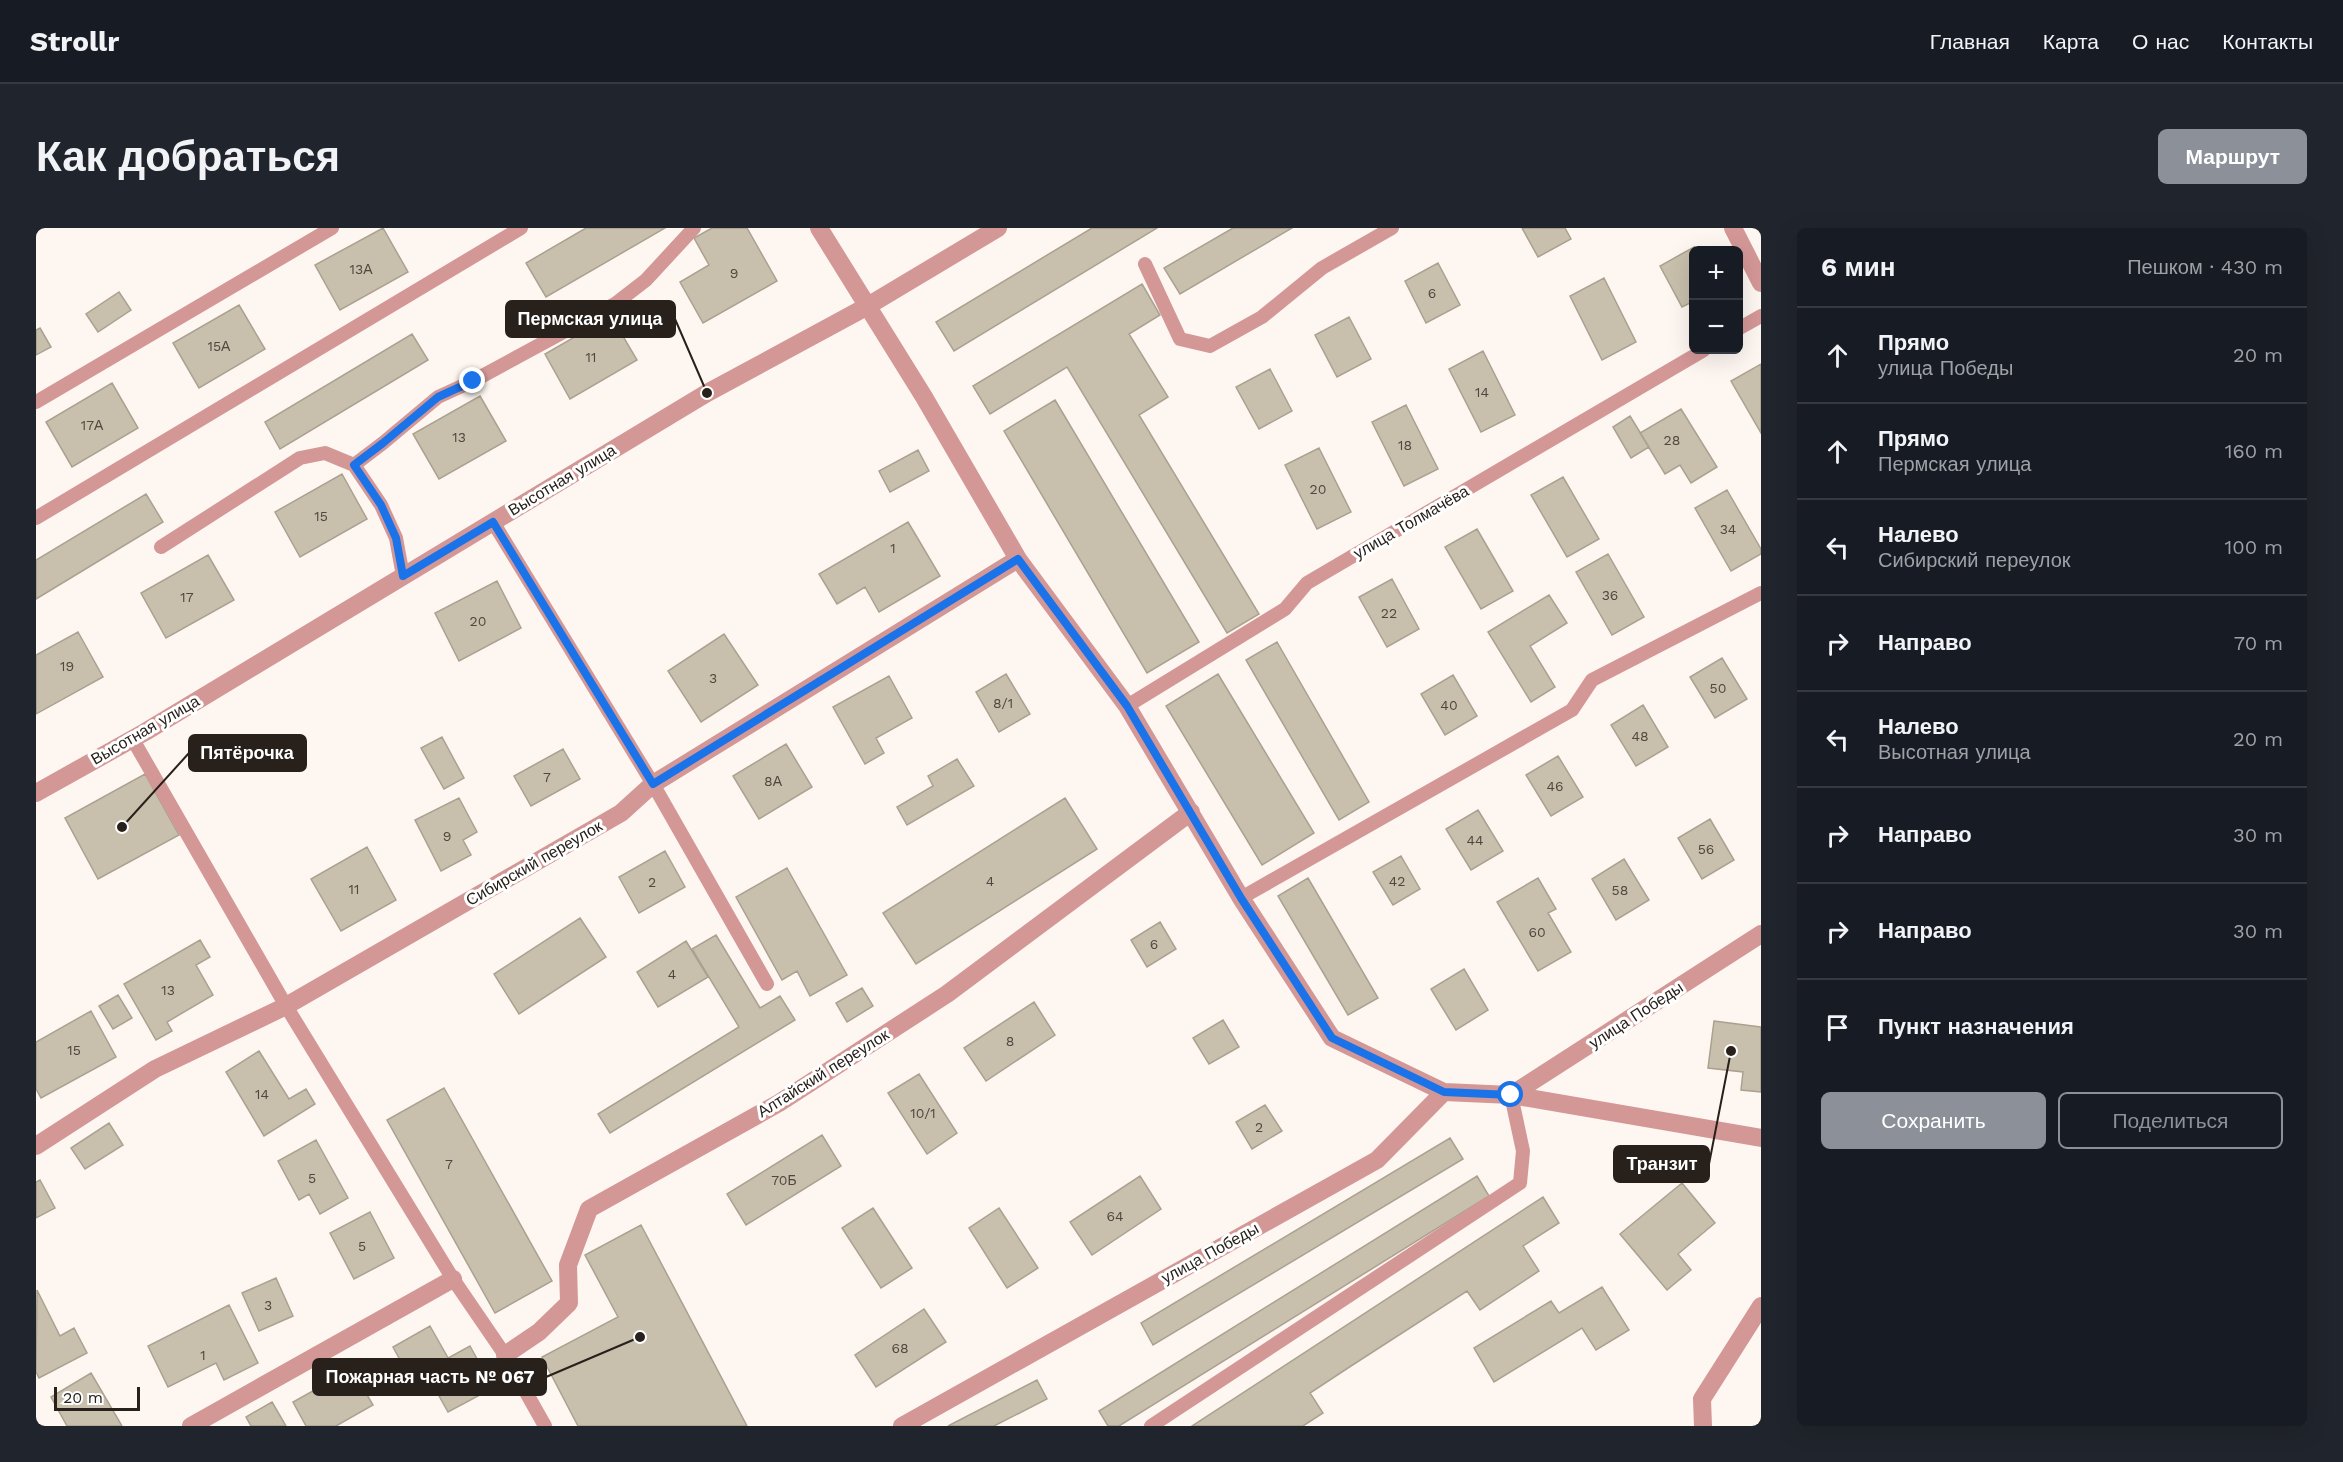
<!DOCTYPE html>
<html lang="ru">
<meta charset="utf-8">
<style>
body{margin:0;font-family:"Work Sans",sans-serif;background:#20242c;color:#f1f3f6}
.controls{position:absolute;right:18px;top:18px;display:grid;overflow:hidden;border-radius:9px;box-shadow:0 6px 24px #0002}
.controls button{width:54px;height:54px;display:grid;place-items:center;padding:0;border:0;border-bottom:2px solid #363941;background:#171b24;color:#f1f3f6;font:30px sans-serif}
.scale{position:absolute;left:18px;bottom:15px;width:86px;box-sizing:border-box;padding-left:6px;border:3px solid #27201b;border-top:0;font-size:16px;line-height:21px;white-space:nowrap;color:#27201b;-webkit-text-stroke:4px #fff;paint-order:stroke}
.stop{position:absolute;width:18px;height:18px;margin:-14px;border:4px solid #1a73e8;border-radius:50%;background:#fff}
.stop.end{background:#1a73e8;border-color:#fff;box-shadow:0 2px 6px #0008}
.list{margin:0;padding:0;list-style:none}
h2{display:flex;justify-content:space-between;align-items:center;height:78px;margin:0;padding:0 24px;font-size:26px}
h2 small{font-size:20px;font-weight:400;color:#9ea1a6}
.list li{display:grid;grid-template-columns:39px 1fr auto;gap:18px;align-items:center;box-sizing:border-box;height:96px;padding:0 24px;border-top:2px solid #363941}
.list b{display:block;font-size:22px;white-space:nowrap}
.list p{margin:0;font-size:20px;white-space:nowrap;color:#9ea1a6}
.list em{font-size:20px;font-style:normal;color:#9ea1a6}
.actions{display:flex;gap:12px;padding:18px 24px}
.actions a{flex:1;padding:14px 0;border:2px solid #8c9099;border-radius:9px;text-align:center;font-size:21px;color:#8c9099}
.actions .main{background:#8c9099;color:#fff}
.icon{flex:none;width:33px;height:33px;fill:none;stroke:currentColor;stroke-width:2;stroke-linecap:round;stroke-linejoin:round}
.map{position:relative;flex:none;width:1725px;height:1198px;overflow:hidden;border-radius:9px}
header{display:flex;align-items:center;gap:36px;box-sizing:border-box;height:84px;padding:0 30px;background:#171b24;border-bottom:2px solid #363941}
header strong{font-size:28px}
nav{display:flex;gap:33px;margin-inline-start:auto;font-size:21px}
.intro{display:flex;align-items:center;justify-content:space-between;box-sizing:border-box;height:144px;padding:0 36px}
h1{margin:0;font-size:42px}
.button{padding:15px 27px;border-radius:9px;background:#8c9099;color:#fff;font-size:21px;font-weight:700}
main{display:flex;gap:36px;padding:0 36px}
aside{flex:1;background:#171b24;border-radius:9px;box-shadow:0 6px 24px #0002}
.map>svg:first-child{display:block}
.building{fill:#c8bfac;stroke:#aba190;stroke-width:1.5}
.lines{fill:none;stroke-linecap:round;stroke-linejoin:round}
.lane{stroke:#d39796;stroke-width:14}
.street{stroke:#d39796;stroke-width:18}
.route{stroke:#1a73e8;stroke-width:8}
.labels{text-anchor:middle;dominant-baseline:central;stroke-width:6;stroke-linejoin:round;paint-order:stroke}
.number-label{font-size:14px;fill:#4f483f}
.street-label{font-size:16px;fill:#27201b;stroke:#fff}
.leader{fill:none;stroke:#27201b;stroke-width:2}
.callout-dot{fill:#27201b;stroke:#fff;stroke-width:2}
.callout{fill:#27201b;stroke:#27201b;stroke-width:2}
.callout-label{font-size:18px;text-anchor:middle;font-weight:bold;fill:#fff}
</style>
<header>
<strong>Strollr</strong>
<nav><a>Главная</a><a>Карта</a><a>О нас</a><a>Контакты</a></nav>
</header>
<div class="intro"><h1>Как добраться</h1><a class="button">Маршрут</a></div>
<main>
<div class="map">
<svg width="1725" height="1198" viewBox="0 0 1725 1198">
<rect width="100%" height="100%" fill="#fef6f1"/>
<path class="building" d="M 347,0 L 372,44 L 304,82 L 279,37 Z
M 550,0 L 629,0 L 510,69 L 490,35 Z
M 676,0 L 711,0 L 741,53 L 667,95 L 644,54 L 673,37 L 658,10 Z
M 1056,0 L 1121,0 L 918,123 L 900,94 Z
M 1197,0 L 1256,0 L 1144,66 L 1128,40 Z
M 1486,0 L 1529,0 L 1535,11 L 1502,29 Z
M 1658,19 L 1658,73 L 1646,79 L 1624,38 Z
M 1402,35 L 1424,77 L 1390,95 L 1369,53 Z
M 1568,50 L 1600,114 L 1566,132 L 1534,68 Z
M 1106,56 L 1124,87 L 1093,106 L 1132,169 L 1103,187 L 1223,386 L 1191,405 L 1031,139 L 954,186 L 937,158 Z
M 83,64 L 95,82 L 62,104 L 50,86 Z
M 203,77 L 229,121 L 163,160 L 137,115 Z
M 575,88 L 601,132 L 534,171 L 509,126 Z
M 1313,89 L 1335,131 L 1301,149 L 1279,107 Z
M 4,100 L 15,119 L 0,127 L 0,102 Z
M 376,106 L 392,132 L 244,221 L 229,194 Z
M 1447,123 L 1479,187 L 1445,204 L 1413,141 Z
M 1725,136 L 1725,205 L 1695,153 Z
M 1234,141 L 1256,183 L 1223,201 L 1200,159 Z
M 76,155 L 102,200 L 36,239 L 10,194 Z
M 444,168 L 470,213 L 403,251 L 377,206 Z
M 1019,172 L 1163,414 L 1111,445 L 968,203 Z
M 1370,177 L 1402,241 L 1368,258 L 1336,194 Z
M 1645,181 L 1681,239 L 1655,255 L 1644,237 L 1629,246 L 1604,205 Z
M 1594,188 L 1613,219 L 1595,230 L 1577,199 Z
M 1283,220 L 1315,284 L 1281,301 L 1249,237 Z
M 882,222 L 893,243 L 854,264 L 843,243 Z
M 306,246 L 331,291 L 264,329 L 239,284 Z
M 1527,249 L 1563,311 L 1531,329 L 1495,267 Z
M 1691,262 L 1725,321 L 1725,326 L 1695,343 L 1659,280 Z
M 110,266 L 127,294 L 0,371 L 0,332 Z
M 872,294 L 904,348 L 843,384 L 829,359 L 801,376 L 783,346 Z
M 1441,301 L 1477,363 L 1445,381 L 1409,319 Z
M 1572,326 L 1608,389 L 1576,407 L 1540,344 Z
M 172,327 L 198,372 L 130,410 L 105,365 Z
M 1356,351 L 1383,401 L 1351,419 L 1323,369 Z
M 461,353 L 485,400 L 423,433 L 399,385 Z
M 1513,367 L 1531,395 L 1494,418 L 1519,459 L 1495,474 L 1452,404 Z
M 42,404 L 67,449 L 0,486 L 0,427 Z
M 688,406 L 722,457 L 665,494 L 632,443 Z
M 1241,414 L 1333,574 L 1303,592 L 1210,432 Z
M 1686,430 L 1711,471 L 1679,490 L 1654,449 Z
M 970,446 L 994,486 L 963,504 L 940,464 Z
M 1182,446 L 1278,605 L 1226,637 L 1130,478 Z
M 1417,447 L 1441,488 L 1409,507 L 1385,466 Z
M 853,448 L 876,490 L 840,510 L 848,525 L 829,536 L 797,479 Z
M 1607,477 L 1632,519 L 1600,538 L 1575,497 Z
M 406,509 L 428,550 L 408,561 L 385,520 Z
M 750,516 L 776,559 L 723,591 L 697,548 Z
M 527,521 L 544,551 L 495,578 L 478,548 Z
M 1522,528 L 1547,569 L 1515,588 L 1490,547 Z
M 921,531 L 938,558 L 871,597 L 861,579 L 897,558 L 892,548 Z
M 109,546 L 143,607 L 62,651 L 29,590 Z
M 423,570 L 441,604 L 427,612 L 435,627 L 405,643 L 379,592 Z
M 1029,570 L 1061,621 L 880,736 L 847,685 Z
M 1442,582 L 1467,623 L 1435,642 L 1410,601 Z
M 1674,591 L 1698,632 L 1666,651 L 1642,610 Z
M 331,619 L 360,672 L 305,703 L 275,651 Z
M 629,623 L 649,659 L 603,685 L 583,649 Z
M 1365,628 L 1384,661 L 1357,677 L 1337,644 Z
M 1588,631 L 1613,672 L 1580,692 L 1556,651 Z
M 751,640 L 811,747 L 774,768 L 761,743 L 746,752 L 700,669 Z
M 1272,650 L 1342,770 L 1312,787 L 1242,668 Z
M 1502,650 L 1520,681 L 1512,685 L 1535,724 L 1502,743 L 1461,674 Z
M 544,690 L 570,729 L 483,786 L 458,746 Z
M 1124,694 L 1140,721 L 1111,739 L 1095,712 Z
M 680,707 L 724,780 L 744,768 L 759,792 L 574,905 L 562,886 L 703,799 L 656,721 Z
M 164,712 L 174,729 L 160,737 L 177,767 L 131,794 L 136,803 L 120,812 L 88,756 Z
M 650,713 L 672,749 L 622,779 L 601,744 Z
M 1428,741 L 1452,782 L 1420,802 L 1395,761 Z
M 826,760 L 837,778 L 811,794 L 800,775 Z
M 82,767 L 96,790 L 77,801 L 63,778 Z
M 998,774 L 1019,807 L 950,853 L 928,820 Z
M 55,783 L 80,829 L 5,870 L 0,861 L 0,814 Z
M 1187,792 L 1203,819 L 1173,836 L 1157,810 Z
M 1678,793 L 1725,799 L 1725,864 L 1705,862 L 1707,844 L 1672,840 Z
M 223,823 L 253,871 L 270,861 L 279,876 L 228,908 L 190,844 Z
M 883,846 L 921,905 L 891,926 L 852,865 Z
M 408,860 L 516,1053 L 459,1085 L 351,892 Z
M 1229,877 L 1246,903 L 1216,921 L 1200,894 Z
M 73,895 L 87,917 L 49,941 L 35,920 Z
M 786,907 L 805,938 L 710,997 L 691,966 Z
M 1414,910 L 1427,931 L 1117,1117 L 1105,1095 Z
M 280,912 L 312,970 L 284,986 L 273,966 L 263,972 L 242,933 Z
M 1104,948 L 1125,981 L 1056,1027 L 1034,994 Z
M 1441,948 L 1453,968 L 1083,1198 L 1072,1198 L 1063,1183 Z
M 4,952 L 19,980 L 0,990 L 0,954 Z
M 1646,955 L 1679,995 L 1642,1026 L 1655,1042 L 1631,1062 L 1584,1006 Z
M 1507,969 L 1523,995 L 1487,1018 L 1503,1043 L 1444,1082 L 1431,1063 L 1315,1138 L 1274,1165 L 1287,1185 L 1267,1198 L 1156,1198 Z
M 837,980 L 876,1040 L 845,1060 L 806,1000 Z
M 963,980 L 1002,1040 L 971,1060 L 933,1000 Z
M 334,984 L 358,1030 L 318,1051 L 294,1005 Z
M 605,997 L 711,1198 L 542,1198 L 506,1129 L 582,1089 L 549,1027 Z
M 240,1050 L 257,1088 L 223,1103 L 206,1065 Z
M 1566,1059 L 1593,1102 L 1560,1122 L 1546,1100 L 1458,1154 L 1438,1120 L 1515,1073 L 1523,1085 Z
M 1,1062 L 24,1108 L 38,1100 L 51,1125 L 3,1150 L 0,1144 Z
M 193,1077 L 222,1135 L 188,1152 L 180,1135 L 132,1159 L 112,1118 Z
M 888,1081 L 910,1114 L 840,1159 L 819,1127 Z
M 394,1098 L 420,1144 L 382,1165 L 357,1119 Z
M 434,1118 L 457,1160 L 412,1184 L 397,1157 L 420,1144 L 412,1130 Z
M 316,1141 L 337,1177 L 300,1198 L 270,1198 L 257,1174 Z
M 55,1145 L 86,1198 L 31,1198 L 15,1169 Z
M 1001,1152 L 1011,1171 L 958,1198 L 912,1198 Z
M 236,1174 L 250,1198 L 215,1198 L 210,1189 Z"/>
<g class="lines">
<path class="lane" d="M 1109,36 L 1144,111 L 1174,118 L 1226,89 L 1286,40 L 1356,0
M 1702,101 L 1725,88
M 0,174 L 296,0
M 318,237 L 347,215 L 402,169 L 437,153 L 579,76 L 610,52 L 658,0
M 0,290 L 485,0
M 457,294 L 617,556 L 731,756
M 125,319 L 264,230 L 289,225 L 318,237 L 345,277 L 360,310 L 367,348
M 1091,478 L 1249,381 L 1271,355 L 1668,122
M 96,510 L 250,778 L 417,1051 L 469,1127 L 509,1198
M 1205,670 L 1536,482 L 1556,452 L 1725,365
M 1115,1198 L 1484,955 L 1487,923 L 1475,867"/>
<path class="street" d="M 783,0 L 888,169 L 982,331 L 1091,478 L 1205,670 L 1296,810 L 1408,864
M 1697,0 L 1725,55
M 0,565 L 109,504 L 671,165 L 830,79 L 962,0
M 1475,867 L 1725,706
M 0,918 L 119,841 L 250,778 L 585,585 L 617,556 L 982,331
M 469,1127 L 503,1104 L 533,1075 L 532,1037 L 553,981 L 743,875 L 911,766 L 1155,584
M 155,1198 L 417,1051
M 866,1198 L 1341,932 L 1408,864 L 1475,867 L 1725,910
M 1667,1198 L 1666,1171 L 1725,1078"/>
</g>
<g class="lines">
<path class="route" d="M 437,153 L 402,169 L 347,215 L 318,237 L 345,277 L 360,310 L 367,348 L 457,294 L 617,556 L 982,331 L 1091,478 L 1205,670 L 1296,810 L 1408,864 L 1475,867"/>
</g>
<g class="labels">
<g class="number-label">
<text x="325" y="41">13А</text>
<text x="698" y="45">9</text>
<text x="1396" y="65">6</text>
<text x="183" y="118">15А</text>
<text x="555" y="129">11</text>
<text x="1446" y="164">14</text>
<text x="56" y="197">17А</text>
<text x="423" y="209">13</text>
<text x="1636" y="212">28</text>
<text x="1369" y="217">18</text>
<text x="1282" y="261">20</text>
<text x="285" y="288">15</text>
<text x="1692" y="301">34</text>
<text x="857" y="320">1</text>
<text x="1574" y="367">36</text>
<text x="151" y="369">17</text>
<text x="1353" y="385">22</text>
<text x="442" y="393">20</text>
<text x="31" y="438">19</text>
<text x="677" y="450">3</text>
<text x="1682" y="460">50</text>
<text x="967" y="475">8/1</text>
<text x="1413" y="477">40</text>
<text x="1604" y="508">48</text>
<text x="511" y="549">7</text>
<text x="737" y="553">8А</text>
<text x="1519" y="558">46</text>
<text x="411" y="608">9</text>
<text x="1439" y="612">44</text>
<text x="1670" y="621">56</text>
<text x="954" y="653">4</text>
<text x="1361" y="653">42</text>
<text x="616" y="654">2</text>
<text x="318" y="661">11</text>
<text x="1584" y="662">58</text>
<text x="1501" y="704">60</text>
<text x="1118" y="716">6</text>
<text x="636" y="746">4</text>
<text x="132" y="762">13</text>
<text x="974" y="813">8</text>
<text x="38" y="822">15</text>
<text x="226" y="866">14</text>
<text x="887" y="885">10/1</text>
<text x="1223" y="899">2</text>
<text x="413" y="936">7</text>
<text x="276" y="950">5</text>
<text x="748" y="952">70Б</text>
<text x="1079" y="988">64</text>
<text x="326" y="1018">5</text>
<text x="232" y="1077">3</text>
<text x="864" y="1120">68</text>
<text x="167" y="1127">1</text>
</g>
<g class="street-label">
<text transform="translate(526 252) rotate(-31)">Высотная улица</text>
<text transform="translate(1375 294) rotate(-30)">улица Толмачёва</text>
<text transform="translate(109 502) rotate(-30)">Высотная улица</text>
<text transform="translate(498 635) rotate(-30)">Сибирский переулок</text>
<text transform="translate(1600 787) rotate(-33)">улица Победы</text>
<text transform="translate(787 845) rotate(-32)">Алтайский переулок</text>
<text transform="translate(1174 1025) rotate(-29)">улица Победы</text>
</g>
</g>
<path class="leader" d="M671 165L639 91M86 599L153 525M1695 823L1673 936M604 1109L510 1149"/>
<g class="callout-dot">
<circle cx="671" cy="165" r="6"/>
<circle cx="86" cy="599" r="6"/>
<circle cx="1695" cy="823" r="6"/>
<circle cx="604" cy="1109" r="6"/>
</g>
<g class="callout">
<rect x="470" y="73" width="169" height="36" rx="6"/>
<rect x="153" y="507" width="117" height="36" rx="6"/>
<rect x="1578" y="918" width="95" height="36" rx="6"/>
<rect x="277" y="1131" width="233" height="36" rx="6"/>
</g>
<g class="callout-label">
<text x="554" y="97">Пермская улица</text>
<text x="211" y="531">Пятёрочка</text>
<text x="1626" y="942">Транзит</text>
<text x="394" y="1155">Пожарная часть № 067</text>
</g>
</svg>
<div class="controls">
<button>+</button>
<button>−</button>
</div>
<div class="scale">20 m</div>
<div class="stop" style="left:1475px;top:867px"></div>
<div class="stop end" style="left:437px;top:153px"></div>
</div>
<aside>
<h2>6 мин<small>Пешком · 430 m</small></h2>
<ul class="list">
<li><svg class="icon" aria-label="ahead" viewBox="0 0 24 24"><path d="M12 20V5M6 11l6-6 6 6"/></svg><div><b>Прямо</b><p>улица Победы</p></div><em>20 m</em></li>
<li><svg class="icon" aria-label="ahead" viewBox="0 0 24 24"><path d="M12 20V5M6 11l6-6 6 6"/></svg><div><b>Прямо</b><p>Пермская улица</p></div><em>160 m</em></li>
<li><svg class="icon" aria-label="left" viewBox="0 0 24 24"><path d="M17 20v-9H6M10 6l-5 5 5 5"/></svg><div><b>Налево</b><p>Сибирский переулок</p></div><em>100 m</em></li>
<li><svg class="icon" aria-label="right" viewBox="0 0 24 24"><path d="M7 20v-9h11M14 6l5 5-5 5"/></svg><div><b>Направо</b></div><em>70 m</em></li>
<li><svg class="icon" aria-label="left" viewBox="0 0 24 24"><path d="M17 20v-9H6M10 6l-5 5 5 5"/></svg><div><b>Налево</b><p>Высотная улица</p></div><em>20 m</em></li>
<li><svg class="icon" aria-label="right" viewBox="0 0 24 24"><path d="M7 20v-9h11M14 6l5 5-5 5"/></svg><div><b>Направо</b></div><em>30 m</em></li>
<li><svg class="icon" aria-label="right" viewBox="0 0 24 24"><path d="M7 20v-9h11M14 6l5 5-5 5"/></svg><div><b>Направо</b></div><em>30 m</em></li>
<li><svg class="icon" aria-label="arrive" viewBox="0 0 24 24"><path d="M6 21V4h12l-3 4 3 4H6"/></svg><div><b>Пункт назначения</b></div></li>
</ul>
<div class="actions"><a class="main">Сохранить</a><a>Поделиться</a></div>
</aside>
</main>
